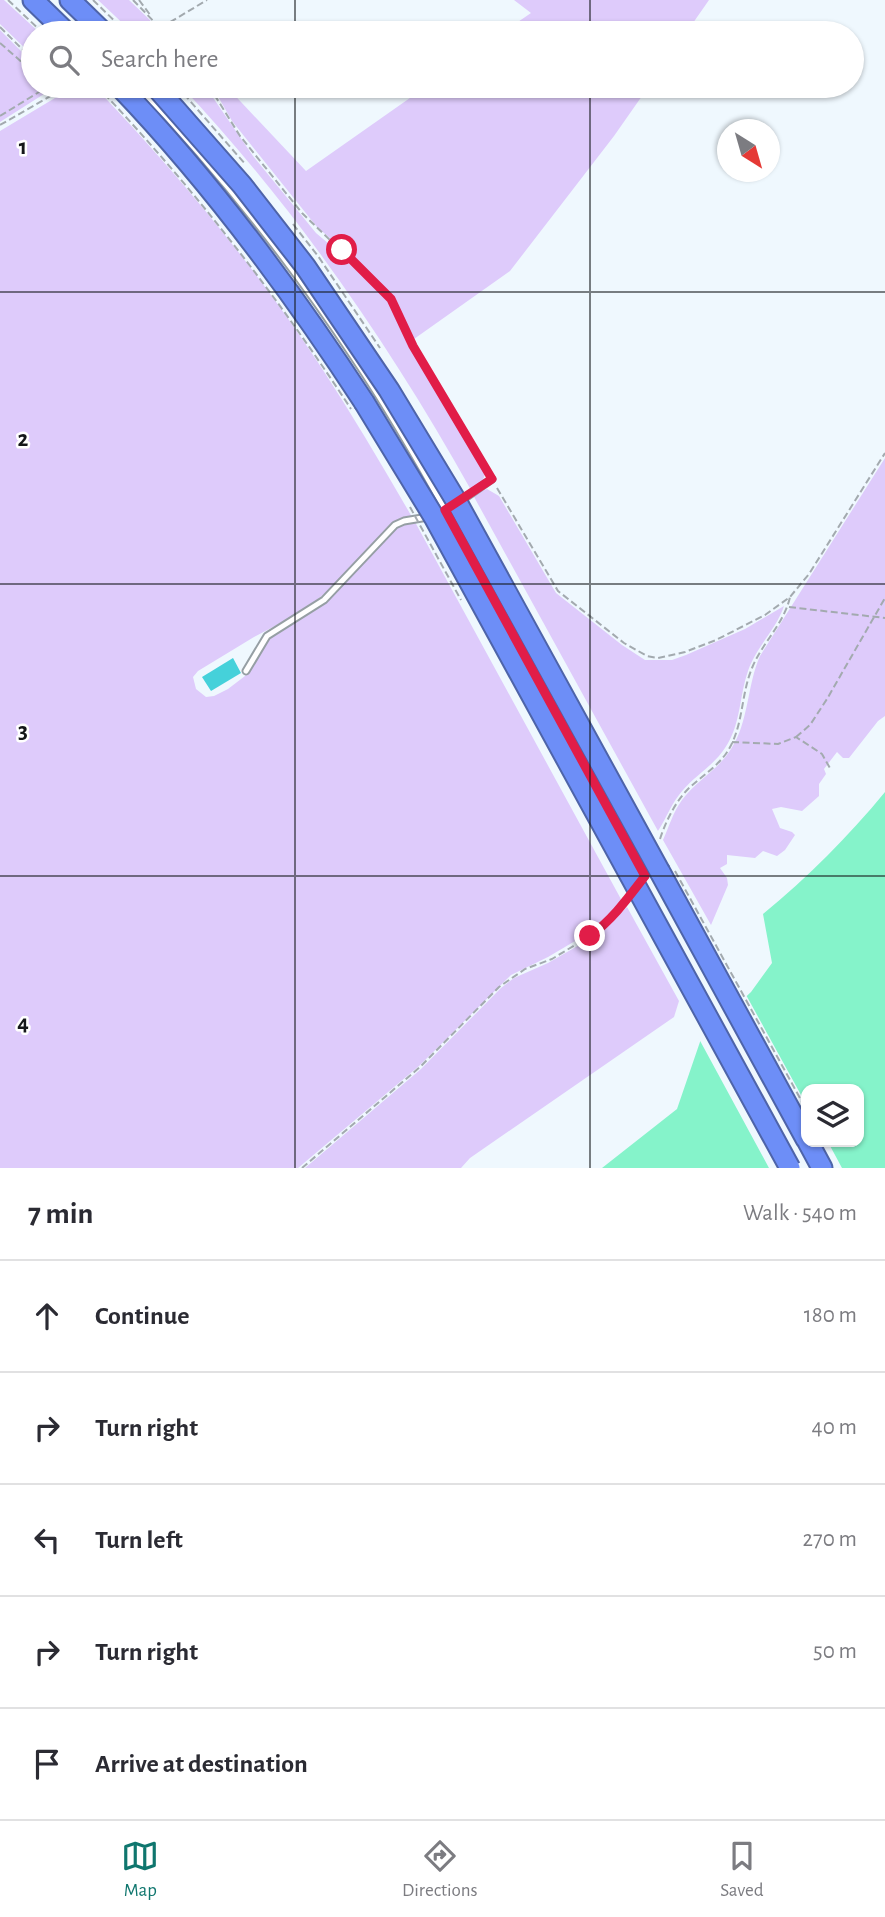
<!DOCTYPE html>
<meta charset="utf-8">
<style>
body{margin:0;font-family:"Alegreya Sans",sans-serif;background:#f2f2f3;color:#2b2b33}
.controls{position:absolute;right:21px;bottom:21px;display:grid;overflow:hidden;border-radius:14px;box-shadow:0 2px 5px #0004}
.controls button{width:63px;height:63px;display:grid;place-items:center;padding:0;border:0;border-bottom:2px solid #e1e1e2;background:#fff;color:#2b2b33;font:35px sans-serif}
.compass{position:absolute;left:717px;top:119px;width:63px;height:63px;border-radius:50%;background:#fff;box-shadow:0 2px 5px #0004;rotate:143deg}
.stop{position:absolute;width:21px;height:21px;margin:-16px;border:5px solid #e11d48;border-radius:50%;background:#fff}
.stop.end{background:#e11d48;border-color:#fff;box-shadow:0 2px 7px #0008}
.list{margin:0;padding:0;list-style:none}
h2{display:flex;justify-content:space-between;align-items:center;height:91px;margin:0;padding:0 28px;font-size:30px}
h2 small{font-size:23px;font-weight:400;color:#7c7c81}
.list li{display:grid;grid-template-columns:46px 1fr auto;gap:21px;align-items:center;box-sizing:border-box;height:112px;padding:0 28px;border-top:2px solid #e1e1e2}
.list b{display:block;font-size:26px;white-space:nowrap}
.list em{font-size:23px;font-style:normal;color:#7c7c81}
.icon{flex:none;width:38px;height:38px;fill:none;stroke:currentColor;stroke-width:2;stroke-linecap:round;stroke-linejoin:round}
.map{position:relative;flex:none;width:885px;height:1168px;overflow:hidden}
.search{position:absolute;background:#fff;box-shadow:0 2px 5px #0004;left:21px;right:21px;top:21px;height:77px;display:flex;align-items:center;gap:18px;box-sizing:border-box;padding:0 24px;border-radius:38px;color:#7c7c81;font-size:26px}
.sheet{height:651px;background:#fff}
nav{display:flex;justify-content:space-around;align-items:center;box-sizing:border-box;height:98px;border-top:2px solid #e1e1e2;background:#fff;font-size:19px;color:#7c7c81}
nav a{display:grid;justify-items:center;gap:4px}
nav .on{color:#0f766e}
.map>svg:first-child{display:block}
.green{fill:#decbfb}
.water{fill:#85f3ca;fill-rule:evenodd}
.pier{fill:#eff8fe}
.building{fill:#45d1da}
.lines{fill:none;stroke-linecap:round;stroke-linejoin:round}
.service-casing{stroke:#969fa4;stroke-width:9}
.motorway-casing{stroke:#4e64a9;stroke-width:23}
.path{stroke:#a3aaaf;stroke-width:2;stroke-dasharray:7 3.5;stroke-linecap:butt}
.service{stroke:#fff;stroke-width:5}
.motorway{stroke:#6d8ef7;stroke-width:19}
.motorway-bridge-casing{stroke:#4e64a9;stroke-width:23;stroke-linecap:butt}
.path-bridge{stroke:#a3aaaf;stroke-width:2;stroke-dasharray:7 3.5;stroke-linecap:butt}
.motorway-bridge{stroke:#6d8ef7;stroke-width:19}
.route{stroke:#e11d48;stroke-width:9}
.grid{fill:none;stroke:#141719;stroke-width:2;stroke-opacity:0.55}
.grid-label{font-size:23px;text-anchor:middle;font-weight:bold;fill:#141719;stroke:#fff;stroke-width:5;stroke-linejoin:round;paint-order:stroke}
</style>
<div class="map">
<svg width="885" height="1168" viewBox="0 0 885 1168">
<rect width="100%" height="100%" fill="#eff8fe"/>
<path class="green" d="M 0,0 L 4,0 L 40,33 L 33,33 L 33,56 L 0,24 Z
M 98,0 L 129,0 L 150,20 L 154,28 L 146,33 L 133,33 Z
M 514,0 L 709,0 L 686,33 L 502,33 L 531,13 Z
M 0,30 L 33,63 L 33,86 L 55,87 L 0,122 Z
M 86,86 L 94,86 C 177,173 255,266 321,367 C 353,416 383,467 412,517 L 401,519 L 388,528 L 344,576 L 307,609 L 254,637 L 198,671 L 193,677 L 196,689 L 206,697 L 214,696 L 228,689 L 245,676 L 269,637 L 323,603 L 344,584 L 395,526 L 415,522 L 622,901 L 602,924 L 587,934 L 548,957 L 511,975 L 419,1066 L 298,1168 L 0,1168 L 0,131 L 65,92 Z
M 181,86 L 205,86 L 253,156 L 316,233 L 348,260 L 386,297 L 395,312 L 411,348 L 485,474 L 482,483 L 471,490 C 390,345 295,207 181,86 Z
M 212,86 L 226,86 L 306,171 L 427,86 L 649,86 L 614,136 L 510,271 L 414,339 L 392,296 L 345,251 L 317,227 L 232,121 Z
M 885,458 L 885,716 L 878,721 L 849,758 L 843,758 L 837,752 L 824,769 L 826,774 L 819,784 L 819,796 L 802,811 L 781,807 L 772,809 L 780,828 L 792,832 L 795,835 L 785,850 L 777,856 L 763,851 L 755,858 L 727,855 L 727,864 L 720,868 L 727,878 L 728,885 L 711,925 L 663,840 C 669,827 673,812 682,800 C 696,781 718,770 731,749 C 749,722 747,685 760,656 Z
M 487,489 L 499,496 L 556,593 L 622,645 L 645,660 L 672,660 L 686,655 L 745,629 L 784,606 C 776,630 756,647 748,671 C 739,697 741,725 725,748 C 714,765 696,775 683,790 C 672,802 667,817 658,831 L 473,495 Z
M 627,907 L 679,1001 L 674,1017 L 470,1158 L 461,1168 L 305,1168 L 421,1069 L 501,988 L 514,978 L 548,963 L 588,940 L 607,926 Z"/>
<path class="water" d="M 885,792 L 885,1168 L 602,1168 L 677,1109 L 701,1039 L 751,992 L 772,963 L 763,914 C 808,877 848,837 885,792 ZM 806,1089 L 859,1089 L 859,1142 L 806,1142 Z"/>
<path class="pier" d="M 745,993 L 806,1104 L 806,1142 L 828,1142 L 842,1168 L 769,1168 L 698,1037 Z"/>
<path class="building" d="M 233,658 L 241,673 L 211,691 L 202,677 Z"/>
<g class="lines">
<g class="service-casing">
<path id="service" d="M 138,86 C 218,170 291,262 355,359 C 403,431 444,507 485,583 C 539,680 592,778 645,876
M 462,500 L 492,479
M 246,671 L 267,636 L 324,600 L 395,525 L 404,521 L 428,517"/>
</g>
<g class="motorway-casing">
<path id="motorway" d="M 33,0 L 67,33
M 70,0 L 104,33
M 119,86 C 211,182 291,290 364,402
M 660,872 L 806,1139
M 808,1142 L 822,1168"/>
</g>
<path class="path" d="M 8,0 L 43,33
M 93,0 L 127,33
M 133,0 L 165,33
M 139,0 L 151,16
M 0,27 L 33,60
M 152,33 L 207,0
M 0,43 L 33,72
M 209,86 L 240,136 L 302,213 L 391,299 L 413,346 L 487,471
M 0,116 L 39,92 L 44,86
M 0,125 L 68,86
M 497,488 L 558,591 L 624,643 L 647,656 L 658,658 L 685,652 L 716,640 L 765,615 L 790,597 L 809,574 L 885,453
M 789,607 L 885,618
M 796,737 L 810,725 L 827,699 L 885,598
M 732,742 L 778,744 L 796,737 L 822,754 L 831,770
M 660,839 C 666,821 675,802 689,788 C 701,777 715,768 725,755 C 744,729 740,697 752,668 C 762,643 784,624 790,597
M 302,1168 L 420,1067 L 499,987 L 525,969 L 552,959 L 590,936 L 605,924 L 626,902"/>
<use href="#service" class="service"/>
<use href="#motorway" class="motorway"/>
<g class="motorway-bridge-casing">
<path id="motorway-bridge" d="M 155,86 L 242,185 L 305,266 L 389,390 L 458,504 L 660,872
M 364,402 L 434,517 L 790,1168"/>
</g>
<path class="path-bridge" d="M 97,86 C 192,186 276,294 351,409
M 177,86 L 246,165
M 293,224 L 318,256 L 380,348
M 410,507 L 461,600
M 675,871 L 806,1109"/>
<use href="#motorway-bridge" class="motorway-bridge"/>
</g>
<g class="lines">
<path class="route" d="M 342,250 L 391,299 L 413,346 L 492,479 L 445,510 L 645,876 C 628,898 613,919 590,936"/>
</g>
<path class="grid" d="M 295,0 L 295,33M 590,0 L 590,33M 295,86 L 295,1168M 590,86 L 590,1168M 0,292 L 885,292M 0,584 L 885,584M 0,876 L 885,876"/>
<g class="grid-label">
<text x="23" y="154">1</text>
<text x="23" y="446">2</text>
<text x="23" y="738">3</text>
<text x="23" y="1030">4</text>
</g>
</svg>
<div class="controls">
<button><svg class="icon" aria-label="layers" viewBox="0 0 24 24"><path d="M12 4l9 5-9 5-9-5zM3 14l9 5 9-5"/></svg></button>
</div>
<svg class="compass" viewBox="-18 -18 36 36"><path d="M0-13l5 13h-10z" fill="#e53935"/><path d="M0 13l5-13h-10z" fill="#7c7c81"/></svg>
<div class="stop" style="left:342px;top:250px"></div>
<div class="stop end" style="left:590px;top:936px"></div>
<div class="search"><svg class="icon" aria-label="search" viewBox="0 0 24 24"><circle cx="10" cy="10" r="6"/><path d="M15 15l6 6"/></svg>Search here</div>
</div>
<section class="sheet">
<h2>7 min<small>Walk · 540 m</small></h2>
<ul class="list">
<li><svg class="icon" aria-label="ahead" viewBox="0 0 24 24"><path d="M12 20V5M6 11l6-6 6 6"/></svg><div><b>Continue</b></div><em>180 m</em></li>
<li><svg class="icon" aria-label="right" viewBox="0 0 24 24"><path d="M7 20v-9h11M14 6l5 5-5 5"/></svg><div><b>Turn right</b></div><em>40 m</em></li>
<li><svg class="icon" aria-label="left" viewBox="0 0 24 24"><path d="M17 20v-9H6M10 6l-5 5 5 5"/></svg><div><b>Turn left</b></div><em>270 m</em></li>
<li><svg class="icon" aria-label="right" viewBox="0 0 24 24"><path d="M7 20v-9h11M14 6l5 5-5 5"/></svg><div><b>Turn right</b></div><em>50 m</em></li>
<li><svg class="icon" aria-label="arrive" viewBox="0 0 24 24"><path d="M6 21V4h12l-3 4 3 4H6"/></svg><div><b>Arrive at destination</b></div></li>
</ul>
</section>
<nav>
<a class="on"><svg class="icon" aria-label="map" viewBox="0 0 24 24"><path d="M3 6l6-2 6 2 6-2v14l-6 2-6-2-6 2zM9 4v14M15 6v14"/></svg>Map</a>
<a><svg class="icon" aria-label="directions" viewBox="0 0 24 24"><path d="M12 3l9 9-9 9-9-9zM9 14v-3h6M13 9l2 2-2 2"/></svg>Directions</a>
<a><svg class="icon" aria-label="saved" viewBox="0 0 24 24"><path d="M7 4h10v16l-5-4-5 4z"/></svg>Saved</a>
</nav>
